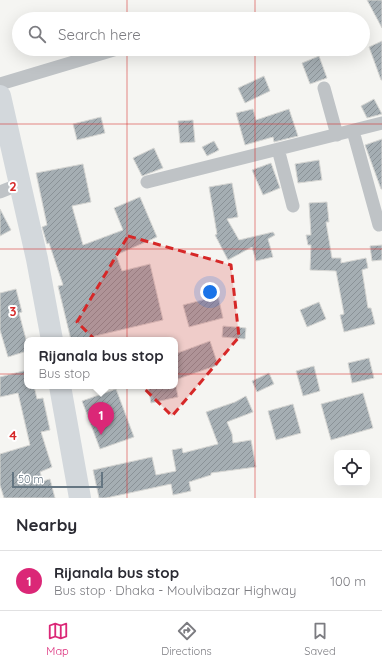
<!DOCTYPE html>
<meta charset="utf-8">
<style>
body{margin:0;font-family:Quicksand,sans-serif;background:#f7f7f7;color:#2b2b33}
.controls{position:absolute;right:12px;bottom:12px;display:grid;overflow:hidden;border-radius:8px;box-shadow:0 4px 16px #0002}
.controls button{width:36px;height:36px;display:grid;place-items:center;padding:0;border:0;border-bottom:1px solid #e1e1e2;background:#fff;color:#2b2b33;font:20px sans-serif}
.scale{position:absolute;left:12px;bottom:10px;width:91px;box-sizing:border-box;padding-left:4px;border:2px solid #657682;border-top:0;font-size:11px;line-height:14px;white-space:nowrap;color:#657682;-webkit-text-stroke:3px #fff;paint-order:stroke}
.you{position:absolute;left:210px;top:292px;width:14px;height:14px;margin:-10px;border:3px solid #fff;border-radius:50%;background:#1a73e8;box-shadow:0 0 0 6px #1a73e833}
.badge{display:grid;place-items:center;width:26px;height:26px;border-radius:50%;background:#db2777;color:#fff;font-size:13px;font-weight:700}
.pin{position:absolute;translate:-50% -33px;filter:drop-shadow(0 1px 2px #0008)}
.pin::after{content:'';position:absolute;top:21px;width:14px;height:12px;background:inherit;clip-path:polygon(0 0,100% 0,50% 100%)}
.popup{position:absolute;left:24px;top:337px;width:154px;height:52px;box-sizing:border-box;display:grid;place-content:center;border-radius:8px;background:#fff;filter:drop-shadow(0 1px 3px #0005);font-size:13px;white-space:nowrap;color:#7c7c81}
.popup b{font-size:15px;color:#2b2b33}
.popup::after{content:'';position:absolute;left:50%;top:100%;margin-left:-8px;border:8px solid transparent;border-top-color:#fff}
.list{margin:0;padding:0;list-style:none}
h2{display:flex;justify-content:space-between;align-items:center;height:52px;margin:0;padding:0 16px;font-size:17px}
h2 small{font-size:13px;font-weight:400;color:#7c7c81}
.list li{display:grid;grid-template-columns:26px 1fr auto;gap:12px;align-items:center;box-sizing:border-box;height:60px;padding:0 16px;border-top:1px solid #e1e1e2}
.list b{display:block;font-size:15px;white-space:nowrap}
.list p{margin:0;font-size:13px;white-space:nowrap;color:#7c7c81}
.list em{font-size:13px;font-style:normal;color:#7c7c81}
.icon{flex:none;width:22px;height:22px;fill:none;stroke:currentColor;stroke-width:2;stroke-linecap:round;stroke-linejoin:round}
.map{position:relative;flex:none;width:382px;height:498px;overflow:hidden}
.search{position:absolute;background:#fff;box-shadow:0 4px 16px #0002;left:12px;right:12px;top:12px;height:44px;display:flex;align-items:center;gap:10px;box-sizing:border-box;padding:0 14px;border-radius:22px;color:#7c7c81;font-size:15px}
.sheet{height:112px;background:#fff}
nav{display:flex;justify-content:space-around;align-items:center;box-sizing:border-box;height:56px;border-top:1px solid #e1e1e2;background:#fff;font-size:11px;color:#7c7c81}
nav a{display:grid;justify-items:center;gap:2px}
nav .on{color:#db2777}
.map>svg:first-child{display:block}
.building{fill:url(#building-hatch);stroke:#d7d7d4}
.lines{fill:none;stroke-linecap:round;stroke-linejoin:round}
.street{stroke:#bfc3c6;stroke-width:13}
.highway{stroke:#d3d8dc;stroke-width:22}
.marked{fill:#d62828;fill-opacity:0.2;stroke:#d62828;stroke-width:3;stroke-dasharray:8 5;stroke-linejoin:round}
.grid{fill:none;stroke:#d62828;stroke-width:1;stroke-opacity:0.55}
.grid-label{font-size:13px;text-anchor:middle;font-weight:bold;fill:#d62828;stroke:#fff;stroke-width:4;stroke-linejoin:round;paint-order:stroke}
</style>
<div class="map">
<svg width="382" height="498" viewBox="0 0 382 498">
<defs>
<pattern id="building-hatch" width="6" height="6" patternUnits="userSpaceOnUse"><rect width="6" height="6" fill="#a5aeb3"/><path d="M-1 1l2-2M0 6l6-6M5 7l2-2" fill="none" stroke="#8a9297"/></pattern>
</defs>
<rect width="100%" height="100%" fill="#f5f5f2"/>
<path class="building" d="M 367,0 L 382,0 L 382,28 Z
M 382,41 L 382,80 L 381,80 L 369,47 Z
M 319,56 L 327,78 L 310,84 L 302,63 Z
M 264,76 L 270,91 L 245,103 L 238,88 Z
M 374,99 L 382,114 L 367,118 L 361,106 Z
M 253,109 L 256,120 L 289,109 L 298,136 L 274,142 L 273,137 L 245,145 L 236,113 Z
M 101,117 L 105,133 L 77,140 L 73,124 Z
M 193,120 L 195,142 L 180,143 L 178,121 Z
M 382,139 L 382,189 L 381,189 L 365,145 Z
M 214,141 L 219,150 L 207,156 L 202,147 Z
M 154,148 L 163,168 L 142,176 L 133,158 Z
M 319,160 L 322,180 L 298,183 L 295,164 Z
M 271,163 L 280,188 L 263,195 L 252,170 Z
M 83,164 L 91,202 L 72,206 L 83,245 L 123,230 L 114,208 L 140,197 L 157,237 L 116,255 L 122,271 L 150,264 L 163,320 L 78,340 L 71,340 L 58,286 L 63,285 L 49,243 L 47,244 L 42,227 L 47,225 L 36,173 Z
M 232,183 L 238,217 L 227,219 L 239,240 L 273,232 L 275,235 L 268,239 L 273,257 L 256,261 L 252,247 L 228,260 L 215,235 L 217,234 L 209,187 Z
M 327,202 L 329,222 L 326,222 L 332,258 L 341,258 L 341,263 L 366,258 L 368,268 L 362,270 L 368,308 L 371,308 L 375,324 L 344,332 L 340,315 L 344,314 L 336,271 L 310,270 L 311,245 L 308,245 L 306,235 L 311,235 L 309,203 Z
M 0,209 L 11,230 L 0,236 Z
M 382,245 L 382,260 L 372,261 L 370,246 Z
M 16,289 L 22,312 L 19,313 L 27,343 L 27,351 L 8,357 L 0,330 L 0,293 Z
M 218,296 L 223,318 L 189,327 L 183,305 Z
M 319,302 L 326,319 L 307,327 L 300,310 Z
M 223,326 L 246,328 L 245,339 L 222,337 Z
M 210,341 L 218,365 L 175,380 L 175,354 Z
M 369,358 L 374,378 L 352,383 L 348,363 Z
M 314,366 L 320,391 L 303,396 L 296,371 Z
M 27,370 L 27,386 L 34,386 L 37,399 L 43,398 L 50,430 L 41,432 L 52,467 L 40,472 L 43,481 L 50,479 L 55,498 L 4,498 L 0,485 L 0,454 L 30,445 L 18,393 L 0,397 L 0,377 Z
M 269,373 L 274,384 L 257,392 L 252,381 Z
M 148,386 L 176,386 L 178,397 L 151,403 Z
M 116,389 L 134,437 L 100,449 L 82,401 Z
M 363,393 L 373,428 L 331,440 L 321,404 Z
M 246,396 L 253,412 L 227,422 L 232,434 L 233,443 L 251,440 L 256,467 L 211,473 L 211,475 L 189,482 L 191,491 L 173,495 L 171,484 L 106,498 L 99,498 L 93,470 L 152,457 L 156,475 L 176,471 L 172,450 L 182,448 L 183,453 L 218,444 L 206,412 L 235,402 Z
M 293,404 L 301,433 L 276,440 L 268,411 Z"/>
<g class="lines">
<path class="street" d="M 0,84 L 117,49
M 324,88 L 337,135
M 353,131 L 379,225
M 278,149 L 293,206
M 147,182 L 382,123
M 0,192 L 20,184"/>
<path class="highway" d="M 0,96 L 37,259 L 52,340
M 60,386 L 80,498"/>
</g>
<path class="marked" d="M 128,236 L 231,265 L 239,337 L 172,416 L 77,322 Z"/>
<path class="grid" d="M 127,0 L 127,19M 255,0 L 255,19M 127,49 L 127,498M 255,49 L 255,498M 0,124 L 382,124M 0,249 L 382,249M 0,374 L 382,374"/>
<g class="grid-label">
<text x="13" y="191">2</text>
<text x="13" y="316">3</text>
<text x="13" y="440">4</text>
</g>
</svg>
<div class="controls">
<button><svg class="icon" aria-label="locate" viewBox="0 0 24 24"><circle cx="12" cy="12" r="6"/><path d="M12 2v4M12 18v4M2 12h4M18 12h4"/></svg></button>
</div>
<div class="scale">50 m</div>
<div class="you"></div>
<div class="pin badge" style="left:101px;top:435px">1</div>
<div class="popup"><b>Rijanala bus stop</b>Bus stop</div>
<div class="search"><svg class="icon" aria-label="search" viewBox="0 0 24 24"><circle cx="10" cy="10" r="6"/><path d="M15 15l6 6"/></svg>Search here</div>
</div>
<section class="sheet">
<h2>Nearby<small></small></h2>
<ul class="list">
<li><span class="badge">1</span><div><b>Rijanala bus stop</b><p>Bus stop · Dhaka - Moulvibazar Highway</p></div><em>100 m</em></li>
</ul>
</section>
<nav>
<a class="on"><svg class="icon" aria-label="map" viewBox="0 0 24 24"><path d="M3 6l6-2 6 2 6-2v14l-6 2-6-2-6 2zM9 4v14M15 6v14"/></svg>Map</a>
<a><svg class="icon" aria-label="directions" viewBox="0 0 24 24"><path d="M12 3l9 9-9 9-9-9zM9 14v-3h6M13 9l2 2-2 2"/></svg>Directions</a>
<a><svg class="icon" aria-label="saved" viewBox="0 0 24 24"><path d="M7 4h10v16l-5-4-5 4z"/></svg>Saved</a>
</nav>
